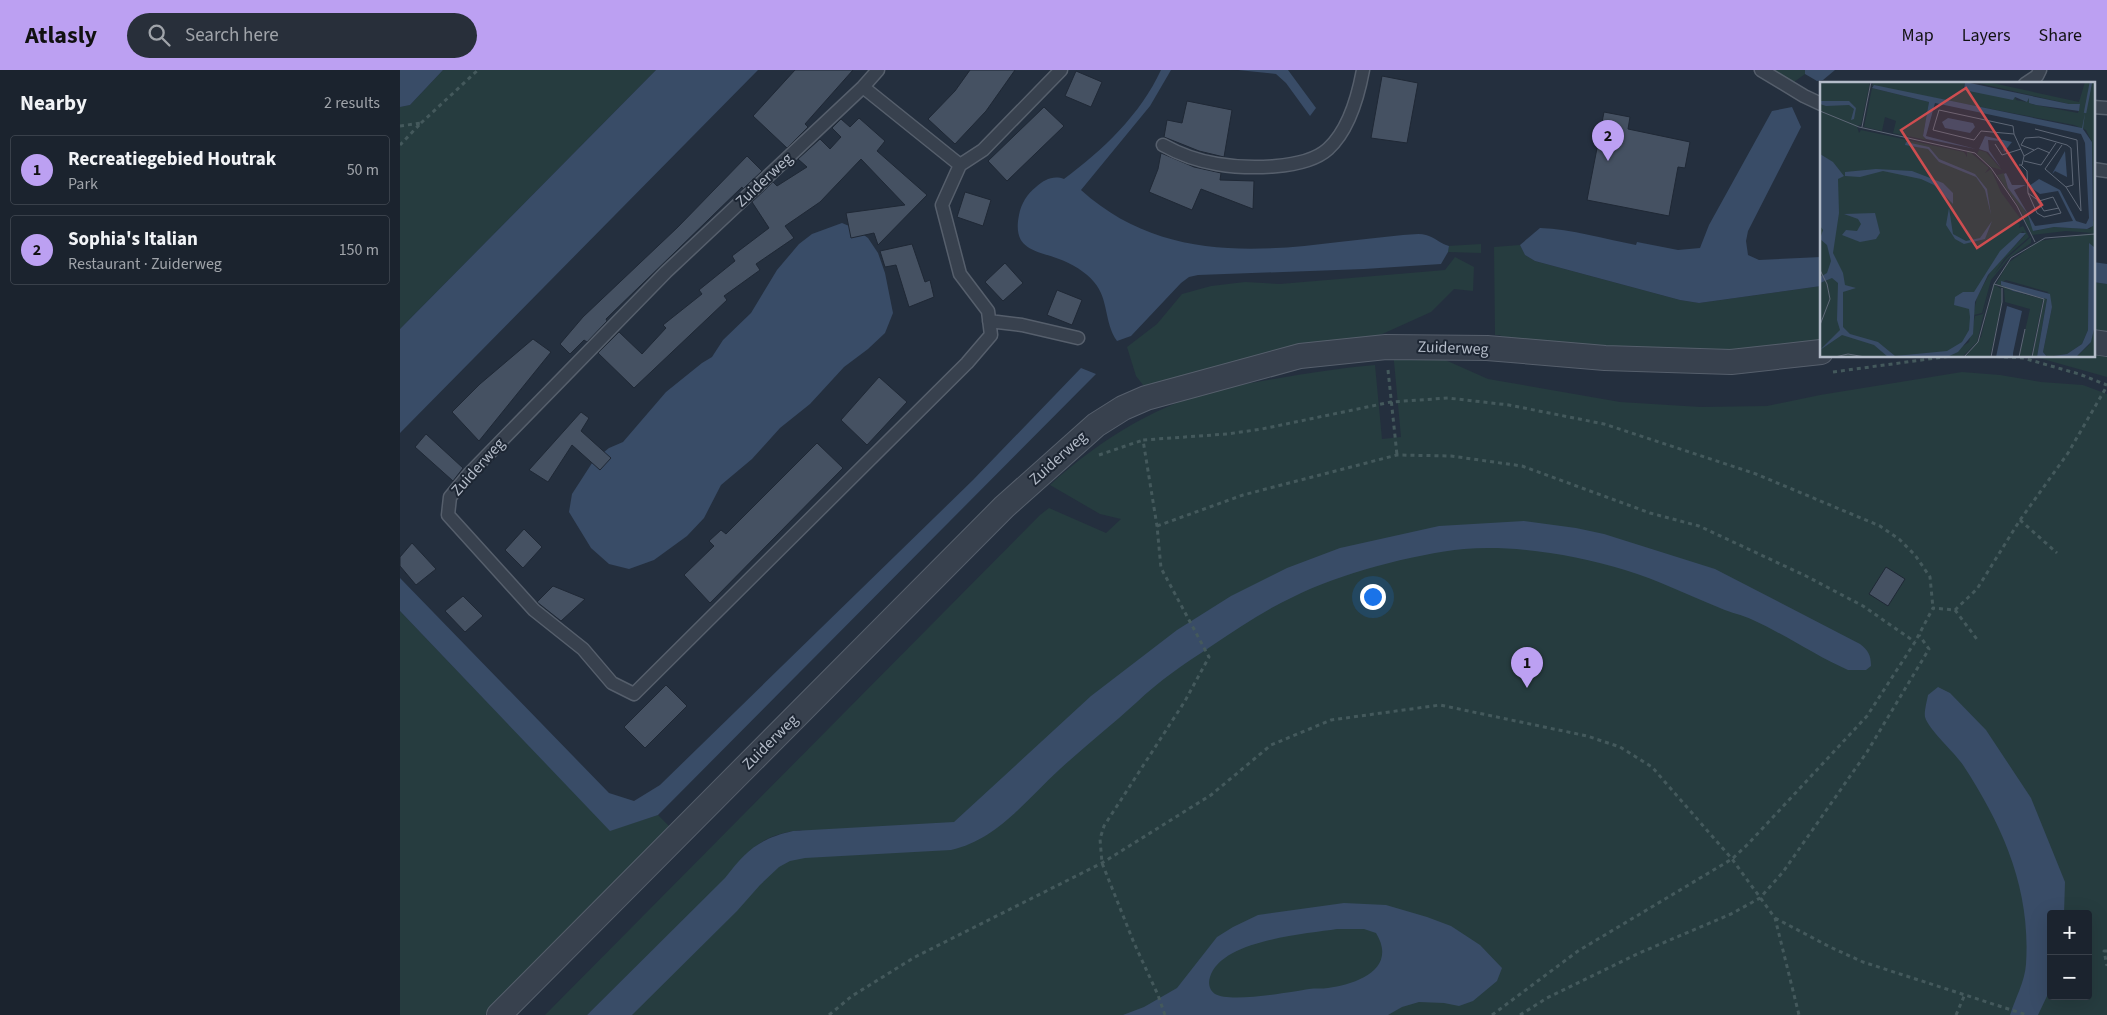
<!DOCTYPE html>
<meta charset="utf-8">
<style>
body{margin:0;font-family:"Source Sans 3",sans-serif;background:#282f3a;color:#f1f3f6}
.controls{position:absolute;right:15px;bottom:15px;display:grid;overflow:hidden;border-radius:5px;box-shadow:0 5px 20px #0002}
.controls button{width:45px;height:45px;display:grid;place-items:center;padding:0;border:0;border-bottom:1px solid #39404a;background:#1b232e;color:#f1f3f6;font:25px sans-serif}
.you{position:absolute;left:972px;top:526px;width:18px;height:18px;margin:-12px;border:4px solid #fff;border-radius:50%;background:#1a73e8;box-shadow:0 0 0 8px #1a73e833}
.badge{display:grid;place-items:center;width:32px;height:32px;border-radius:50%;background:#bca0f2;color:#111;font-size:16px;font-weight:700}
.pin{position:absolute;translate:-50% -41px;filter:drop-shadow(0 1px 2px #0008)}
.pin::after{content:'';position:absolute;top:26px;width:18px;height:15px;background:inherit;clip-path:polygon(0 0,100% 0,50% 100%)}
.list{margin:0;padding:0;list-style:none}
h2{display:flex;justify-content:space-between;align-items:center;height:65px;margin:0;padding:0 20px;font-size:21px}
h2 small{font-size:16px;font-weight:400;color:#a0a4aa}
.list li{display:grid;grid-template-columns:32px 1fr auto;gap:15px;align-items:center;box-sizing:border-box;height:70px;margin:0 10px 10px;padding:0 10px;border:1px solid #39404a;border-radius:5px}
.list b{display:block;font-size:19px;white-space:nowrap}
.list p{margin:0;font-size:16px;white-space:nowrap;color:#a0a4aa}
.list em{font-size:16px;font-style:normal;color:#a0a4aa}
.icon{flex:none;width:28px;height:28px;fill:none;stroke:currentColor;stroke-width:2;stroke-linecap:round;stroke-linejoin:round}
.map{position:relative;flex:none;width:1707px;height:945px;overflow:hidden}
header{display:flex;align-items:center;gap:30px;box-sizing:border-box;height:70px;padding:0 25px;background:#bca0f2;color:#111}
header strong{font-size:24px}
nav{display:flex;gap:28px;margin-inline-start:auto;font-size:18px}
.search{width:350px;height:45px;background:#282f3a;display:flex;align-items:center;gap:12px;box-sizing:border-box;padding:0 18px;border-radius:28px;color:#a0a4aa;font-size:19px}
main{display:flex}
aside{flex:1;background:#1b232e}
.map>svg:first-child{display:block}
.green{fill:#263c3f;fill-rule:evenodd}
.water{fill:#394c67;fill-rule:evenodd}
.building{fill:#455162;stroke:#1f2835}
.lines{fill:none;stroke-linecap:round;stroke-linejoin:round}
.service-casing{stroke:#565f6c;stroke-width:15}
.minor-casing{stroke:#565f6c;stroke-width:26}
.path{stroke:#44595c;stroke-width:3;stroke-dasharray:4 4;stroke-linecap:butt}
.service{stroke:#38414e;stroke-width:12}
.minor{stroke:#38414e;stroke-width:24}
.labels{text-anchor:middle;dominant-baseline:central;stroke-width:4;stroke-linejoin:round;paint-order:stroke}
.street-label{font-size:16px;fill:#b4bcc9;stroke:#1d2633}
.inset-river{fill:none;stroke:#394c67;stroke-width:2.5}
.inset-road{fill:none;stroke:#5e6776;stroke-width:1}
.view{fill:#ce4d50;fill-opacity:0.15;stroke:#ce4d50;stroke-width:2.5}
.inset-edge{fill:none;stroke:#b4bcc9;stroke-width:2.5}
</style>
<header>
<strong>Atlasly</strong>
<div class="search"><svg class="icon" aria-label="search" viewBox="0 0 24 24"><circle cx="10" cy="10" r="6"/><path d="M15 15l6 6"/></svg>Search here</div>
<nav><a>Map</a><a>Layers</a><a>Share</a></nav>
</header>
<main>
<aside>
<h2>Nearby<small>2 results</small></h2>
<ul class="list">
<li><span class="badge">1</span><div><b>Recreatiegebied Houtrak</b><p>Park</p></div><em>50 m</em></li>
<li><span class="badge">2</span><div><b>Sophia's Italian</b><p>Restaurant · Zuiderweg</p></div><em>150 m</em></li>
</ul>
</aside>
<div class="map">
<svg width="1707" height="945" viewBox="0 0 1707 945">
<rect width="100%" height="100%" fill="#242f3e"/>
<path class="green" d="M 43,0 L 256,0 L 0,259 L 0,37 L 10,35 Z
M 1370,0 L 1405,0 L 1405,4 L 1394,12 Z
M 1081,174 L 1081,183 L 1048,182 L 1049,177 L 1047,176 Z
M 1120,175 L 1125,185 L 1135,191 L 1280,230 L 1299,233 L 1421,216 L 1421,274 L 1315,286 L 1117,272 L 1099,265 L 1095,265 L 1094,177 Z
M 1055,187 L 1074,197 L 1073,221 L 1054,219 L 1031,242 L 969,270 L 747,320 L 736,306 L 727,277 L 757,254 L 782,224 L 811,216 L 845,212 L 880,214 L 1045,200 Z
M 1693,212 L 1707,214 L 1707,264 L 1693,262 Z
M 993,281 L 1034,285 L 1088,309 L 1220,332 L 1301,337 L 1367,336 L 1420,325 L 1562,302 L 1600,305 L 1641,312 L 1683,315 L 1707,324 L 1707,945 L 213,945 L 402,760 C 363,764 348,779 326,808 L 187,945 L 145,945 L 640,445 L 649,438 L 706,463 L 721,449 L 700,444 L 650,415 C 686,382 728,353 774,334 C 805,320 840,315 874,309 C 907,303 941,298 975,295 L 982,369 L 1001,367 ZM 1651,844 L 1688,844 L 1688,926 L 1651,926 Z
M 1693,282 L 1707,284 L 1707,307 L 1632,286 L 1693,286 Z
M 0,541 L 210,760 L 258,745 L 269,756 L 85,945 L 0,945 Z"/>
<path class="water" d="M 0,0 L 43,0 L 10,35 L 0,37 Z
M 256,0 L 358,0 L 0,363 L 0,259 Z
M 761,0 L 771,0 L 750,36 L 681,120 C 755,187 846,184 939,172 C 960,170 981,167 1003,165 C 1010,165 1019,163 1026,165 C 1034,167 1041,174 1049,176 L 1048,182 L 1041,194 L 964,199 L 798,205 L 789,207 L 781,213 L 731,266 L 717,271 C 704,253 709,229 694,212 C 686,202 671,193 659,189 C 635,180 612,180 619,145 C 621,134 627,124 636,117 C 644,110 653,105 664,109 C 703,80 740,45 761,0 Z
M 838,0 L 888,0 L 916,38 L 910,46 L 886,13 L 876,4 Z
M 1405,0 L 1435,0 L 1423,10 L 1417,11 L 1405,4 Z
M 1392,37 L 1401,57 L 1348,161 L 1346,171 L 1348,185 L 1359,190 L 1421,187 L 1421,216 L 1299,233 L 1280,230 L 1135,191 L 1125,185 L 1120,175 L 1140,158 C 1172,159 1204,169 1236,175 L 1237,172 L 1278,180 L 1300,178 L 1309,155 L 1372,41 Z
M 442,153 L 454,158 L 468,168 L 478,183 L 485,203 L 493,243 L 485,263 L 468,279 L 444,297 L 410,334 L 380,358 L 352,389 L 321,415 L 304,448 L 287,466 L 254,490 L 229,499 L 209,494 L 191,478 L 169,442 L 172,424 L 194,390 L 209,378 L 223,372 L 266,322 L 302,293 L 312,287 L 323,270 L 351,243 L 377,200 L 399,174 L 412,164 Z
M 1693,192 L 1707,194 L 1707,214 L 1693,212 Z
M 681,298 L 696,304 L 258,745 L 210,761 L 0,541 L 0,508 L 209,723 L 234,731 L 260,715 L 573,410 Z
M 1124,451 L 1176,458 L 1204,464 L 1315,499 L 1460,574 C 1468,580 1471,585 1471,596 L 1466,600 L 1448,600 C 1416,586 1386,565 1353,550 C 1343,545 1331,543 1320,538 C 1288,525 1258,510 1225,500 C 1175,485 1117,475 1064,479 C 1014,484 938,504 893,527 C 863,541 837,559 810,577 C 784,594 759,611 737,632 C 712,655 685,676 660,699 C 626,730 597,770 551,780 L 405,788 L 390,791 L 379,797 L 360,815 L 337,841 L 232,945 L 187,945 L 325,808 C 346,781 358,769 393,761 L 554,752 L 691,626 L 777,560 L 831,526 L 887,498 L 940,478 L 1039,456 Z
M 1538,617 L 1550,623 L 1586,660 L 1631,728 L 1665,812 L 1664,844 L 1651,844 L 1651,908 L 1647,926 L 1638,945 L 1610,945 C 1615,929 1625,911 1626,894 C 1631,819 1603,756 1563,695 C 1555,683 1528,659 1525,647 C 1524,641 1527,631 1528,625 Z
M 944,833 L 986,835 L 1027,847 L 1051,856 L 1080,875 L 1102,898 L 1097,911 L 1073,931 L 1059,936 L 1044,933 L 1019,932 L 1002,937 L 988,945 L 723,945 L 744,937 L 777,918 L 817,867 L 833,857 L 858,845 ZM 937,859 L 964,859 L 976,863 C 998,899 957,914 928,918 C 922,919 915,918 909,919 C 891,922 830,933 815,924 C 809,920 808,913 810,907 C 821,870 905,864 937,859 Z"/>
<path class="building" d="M 395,0 L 453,0 L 405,54 L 408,57 L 387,78 L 353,46 Z
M 570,0 L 615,0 L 586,41 L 555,74 L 528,49 L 555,21 Z
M 676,1 L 702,12 L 691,37 L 665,26 Z
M 982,6 L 1018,13 L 1007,73 L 971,68 Z
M 787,31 L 832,40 L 824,87 L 799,81 L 764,67 L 767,50 L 782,53 Z
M 644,37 L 664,56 L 607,111 L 588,91 Z
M 1204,42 L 1230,47 L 1228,59 L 1290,72 L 1285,98 L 1278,97 L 1269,146 L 1187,130 Z
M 459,48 L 485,71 L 477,81 L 527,125 L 478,175 L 474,163 L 451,168 L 446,143 L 505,135 L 461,89 L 420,132 L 385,156 L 394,168 L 356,194 L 360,200 L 324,226 L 327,230 L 234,318 L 198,283 L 219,262 L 242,284 L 266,258 L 263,255 L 302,224 L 299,220 L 335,191 L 332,186 L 369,158 L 352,132 L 373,112 L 377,116 L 407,97 L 398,89 L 420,69 L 430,79 L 441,67 L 432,58 L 441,49 L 450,57 Z
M 761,83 L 794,97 L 821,103 L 820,110 L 854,111 L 853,139 L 801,119 L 792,140 L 749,122 L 758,99 Z
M 347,86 L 362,101 L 343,119 L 342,117 L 206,249 L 207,251 L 187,272 L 184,270 L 170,284 L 160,274 L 183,247 L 278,157 Z
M 565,122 L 591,130 L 583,156 L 557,147 Z
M 512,174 L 525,212 L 530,210 L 534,227 L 509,237 L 496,195 L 485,197 L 480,181 Z
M 605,193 L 623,213 L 603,231 L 585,212 Z
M 657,220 L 682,230 L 672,255 L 647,245 Z
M 133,269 L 151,282 L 79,371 L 52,342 L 80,314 Z
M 479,307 L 507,332 L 467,375 L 441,350 Z
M 181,342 L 189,348 L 181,361 L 211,388 L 200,400 L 172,375 L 148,412 L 129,400 Z
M 26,364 L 63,398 L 53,411 L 15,377 Z
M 417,373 L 443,398 L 310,533 L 284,505 L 314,476 L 309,471 L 321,460 L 326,464 Z
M 124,459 L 142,477 L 123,498 L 105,480 Z
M 12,473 L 36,499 L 16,515 L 0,496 L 0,487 Z
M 1486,497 L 1505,509 L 1488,536 L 1469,524 Z
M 153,516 L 185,529 L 161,551 L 137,532 Z
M 63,526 L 83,546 L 65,562 L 45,541 Z
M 266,615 L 287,636 L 245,678 L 224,657 Z"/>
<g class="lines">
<g class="service-casing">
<path id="service" d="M 478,0 L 463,17 L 266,202 L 69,404 L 50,427 L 48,445 L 134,540 L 183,579 L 212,613 L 234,624 L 567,293 L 591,265 L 588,241 L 560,204 L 542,135 L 560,95 L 583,80 L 661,0
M 1361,0 L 1404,26 L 1421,34
M 1625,14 L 1637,6 L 1640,0
M 463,17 L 560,95
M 1693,37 L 1707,38
M 763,75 C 779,84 799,91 817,94 C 846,99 905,100 928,79 C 949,60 958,27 963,0
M 1693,99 L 1707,101
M 589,251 L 622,255 L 678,268"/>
</g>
<g class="minor-casing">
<path id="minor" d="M 1693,272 L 1707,274
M 99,945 L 604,437 L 696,355 L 723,338 L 746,328 L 900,286 L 986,277 L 1087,278 L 1205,288 L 1331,292 L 1421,282"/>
</g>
<path class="path" d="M 21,53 L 78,0
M 0,56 L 21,53 L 0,75
M 1588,286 L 1623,288 L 1679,304 L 1707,315
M 988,300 L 997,385
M 1433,302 L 1551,286
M 699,385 L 743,370
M 1620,450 L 1657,483
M 757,456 L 843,425 L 997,385 L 1051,386 L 1122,396 L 1250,443 L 1299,456 L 1406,506 L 1463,536 L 1515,572
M 1555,540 L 1579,572
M 1375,848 L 1430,877 L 1463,892 L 1627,945
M 1707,881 L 1704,881 L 1707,896
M 429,945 L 452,926 L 515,887 L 702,793 L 811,725 L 871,675 L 931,650 L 1040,635 L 1187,666 L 1220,677 L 1252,697 L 1332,789 L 1375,848 L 1399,945
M 765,945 L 758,925 L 734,873 L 702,793 L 700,769 L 704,756 L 785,631 L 809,587 L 761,498 L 757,456 L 743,370 L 827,364 L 862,359 L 991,332 L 1048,328 L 1109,335 L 1204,354 L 1356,404 L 1480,456 L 1499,469 L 1515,485 L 1530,507 L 1533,538
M 1092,945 L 1178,881 L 1332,789 L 1348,774 L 1467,646 L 1515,572 L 1533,538 L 1555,540 L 1577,519 L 1620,450 L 1668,383 L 1707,316
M 1120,945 L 1147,928 L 1237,884 L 1331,844 L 1360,828 L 1383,802 L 1467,682 L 1529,579 L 1519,565
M 1556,945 L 1565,924"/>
<use href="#service" class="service"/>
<use href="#minor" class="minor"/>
</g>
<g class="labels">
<g class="street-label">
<text transform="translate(364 110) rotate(-43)">Zuiderweg</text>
<text transform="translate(1053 278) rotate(2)">Zuiderweg</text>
<text transform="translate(658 388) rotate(-42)">Zuiderweg</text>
<text transform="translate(78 397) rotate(-48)">Zuiderweg</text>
<text transform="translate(370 672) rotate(-45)">Zuiderweg</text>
</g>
</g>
<g transform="translate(1420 12)">
<rect width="275" height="275" fill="#242f3e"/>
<path d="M 0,0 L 50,0 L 41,43 L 37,44 L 39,51 L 41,48 L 144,70 L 147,75 L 147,69 L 150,70 L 169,86 L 165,91 L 171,87 L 181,110 L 200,136 L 200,140 L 197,141 L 200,142 L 199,146 L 203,144 L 209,155 L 185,176 L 174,192 L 187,176 L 211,155 L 211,161 L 189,176 L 171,198 L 162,231 L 154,233 L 154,230 L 146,259 L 126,272 L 104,275 L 0,275 ZM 203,149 L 205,153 L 172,187 L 157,215 L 154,229 L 153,214 L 175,179 ZM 53,0 L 145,0 L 143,7 L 195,14 L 196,18 L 207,20 L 209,16 L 209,21 L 216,23 L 258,31 L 260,22 L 249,22 L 154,0 L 168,0 L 259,20 L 265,0 L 275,0 L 275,275 L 256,275 L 269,263 L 275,247 L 273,162 L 268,248 L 262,262 L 247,272 L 227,275 L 223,270 L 232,225 L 228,210 L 186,198 L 180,201 L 193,209 L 222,214 L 227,217 L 217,275 L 212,275 L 224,220 L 221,215 L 187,208 L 176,202 L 188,181 L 219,159 L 273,151 L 246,149 L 212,153 L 199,125 L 177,93 L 184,91 L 188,106 L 203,124 L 214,149 L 234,145 L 270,147 L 274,138 L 272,60 L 266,48 L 254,43 L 52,4 ZM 52,6 L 109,20 L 103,54 L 106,58 L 73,51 L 76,39 L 65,35 L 62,49 L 44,45 ZM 159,68 L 166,70 L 182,88 L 171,85 L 157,72 ZM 171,201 L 157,260 L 142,275 L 127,275 L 149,260 L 155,234 L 163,232 ZM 174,202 L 181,207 L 182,219 L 170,275 L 145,275 L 161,255 ZM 184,207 L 223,217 L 211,275 L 199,275 L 210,227 L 185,220 Z" fill="#263c3f" fill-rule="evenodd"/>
<path d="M 145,0 L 249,22 L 260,22 L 259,29 L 216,23 L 209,21 L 209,16 L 207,20 L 195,15 L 193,18 L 144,8 ZM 54,3 L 262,46 L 265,31 L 263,47 L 272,60 L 273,144 L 267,147 L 234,145 L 213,149 L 207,131 L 188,106 L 184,92 L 186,91 L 192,103 L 206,103 L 194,108 L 215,144 L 253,139 L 238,109 L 220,112 L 209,104 L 219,97 L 240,108 L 256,139 L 266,142 L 269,136 L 265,61 L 261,52 L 115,21 L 106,54 L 156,67 L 106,57 L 103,54 L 109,20 L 52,6 ZM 0,19 L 29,19 L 36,26 L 34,37 L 31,38 L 34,27 L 29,23 L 6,24 L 0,22 ZM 128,36 L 153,41 L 155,45 L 150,51 L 125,46 L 122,40 ZM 165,54 L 192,60 L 184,70 L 182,59 L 168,58 L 169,68 L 181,86 L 168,70 L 159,67 ZM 86,60 L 109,65 L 119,77 L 155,92 L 167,107 L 171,133 L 165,108 L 156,95 L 119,80 L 108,67 L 85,63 ZM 245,69 L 247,95 L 235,89 L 232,92 ZM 0,72 L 13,80 L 24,94 L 18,97 L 19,131 L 13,171 L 23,191 L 25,203 L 36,206 L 23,210 L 23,245 L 30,252 L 58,260 L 75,274 L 127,269 L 142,260 L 149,248 L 150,235 L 149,227 L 134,223 L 135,215 L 143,210 L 154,210 L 180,169 L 200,151 L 206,151 L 168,193 L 155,220 L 153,252 L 138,270 L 127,275 L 68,275 L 54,263 L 22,253 L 0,268 L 20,248 L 17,238 L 18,201 L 12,196 L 0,201 L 0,195 L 7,191 L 11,179 L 7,163 L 0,157 L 3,148 L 0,144 ZM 56,87 L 92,89 L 123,101 L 133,111 L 133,122 L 114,103 L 101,97 L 63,89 L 40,95 L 25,94 L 25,90 ZM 129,126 L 133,152 L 146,159 L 160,156 L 172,139 L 165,157 L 144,162 L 135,157 L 126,143 ZM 55,131 L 60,151 L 56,157 L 40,160 L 22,153 L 26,148 L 37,149 L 41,142 L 38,137 L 24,132 ZM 269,161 L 274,165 L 275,243 L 271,260 L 256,275 L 217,275 L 227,217 L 193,209 L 181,203 L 181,199 L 230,212 L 232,225 L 223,270 L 227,275 L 247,272 L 262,262 L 268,248 ZM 187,224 L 202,229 L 193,271 L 193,275 L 176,275 Z" fill="#394c67"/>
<path class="inset-river" d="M 265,31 L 271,0"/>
<path class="inset-road" d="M 0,29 L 39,45 L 155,71 L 171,86 L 197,124 L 215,160M 42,45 L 51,0M 215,47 L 257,58 L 261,129 L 246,105M 194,52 L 193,44 L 119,28 L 113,48 L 154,58 L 161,49 L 194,52 L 204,74 L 202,83 L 199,83M 175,62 L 182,73 L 201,67M 214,68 L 201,63 L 205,56 L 219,55 L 247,63 L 251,66 L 253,103 L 246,105 L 225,87 L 242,63M 204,74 L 218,66 L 230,71M 204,79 L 221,83 L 236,61M 201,83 L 207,89 L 208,111 L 217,131 L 224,135 L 241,131 L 233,115 L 219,119 L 208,111M 217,118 L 224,129 L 239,126M 0,188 L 7,202 L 10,217 L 0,243M 174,202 L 224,217 L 212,275M 15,275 L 28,272 L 45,275M 144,275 L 158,260 L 174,202 L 191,176 L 225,156 L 275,152M 171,275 L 182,220 L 182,206M 199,275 L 205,247"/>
<path class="view" d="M 146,6 L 222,123 L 157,166 L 81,48 Z"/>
<rect width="275" height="275" class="inset-edge"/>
</g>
</svg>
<div class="controls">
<button>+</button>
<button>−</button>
</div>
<div class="you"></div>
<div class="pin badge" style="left:1127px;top:618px">1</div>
<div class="pin badge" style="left:1208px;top:91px">2</div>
</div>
</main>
